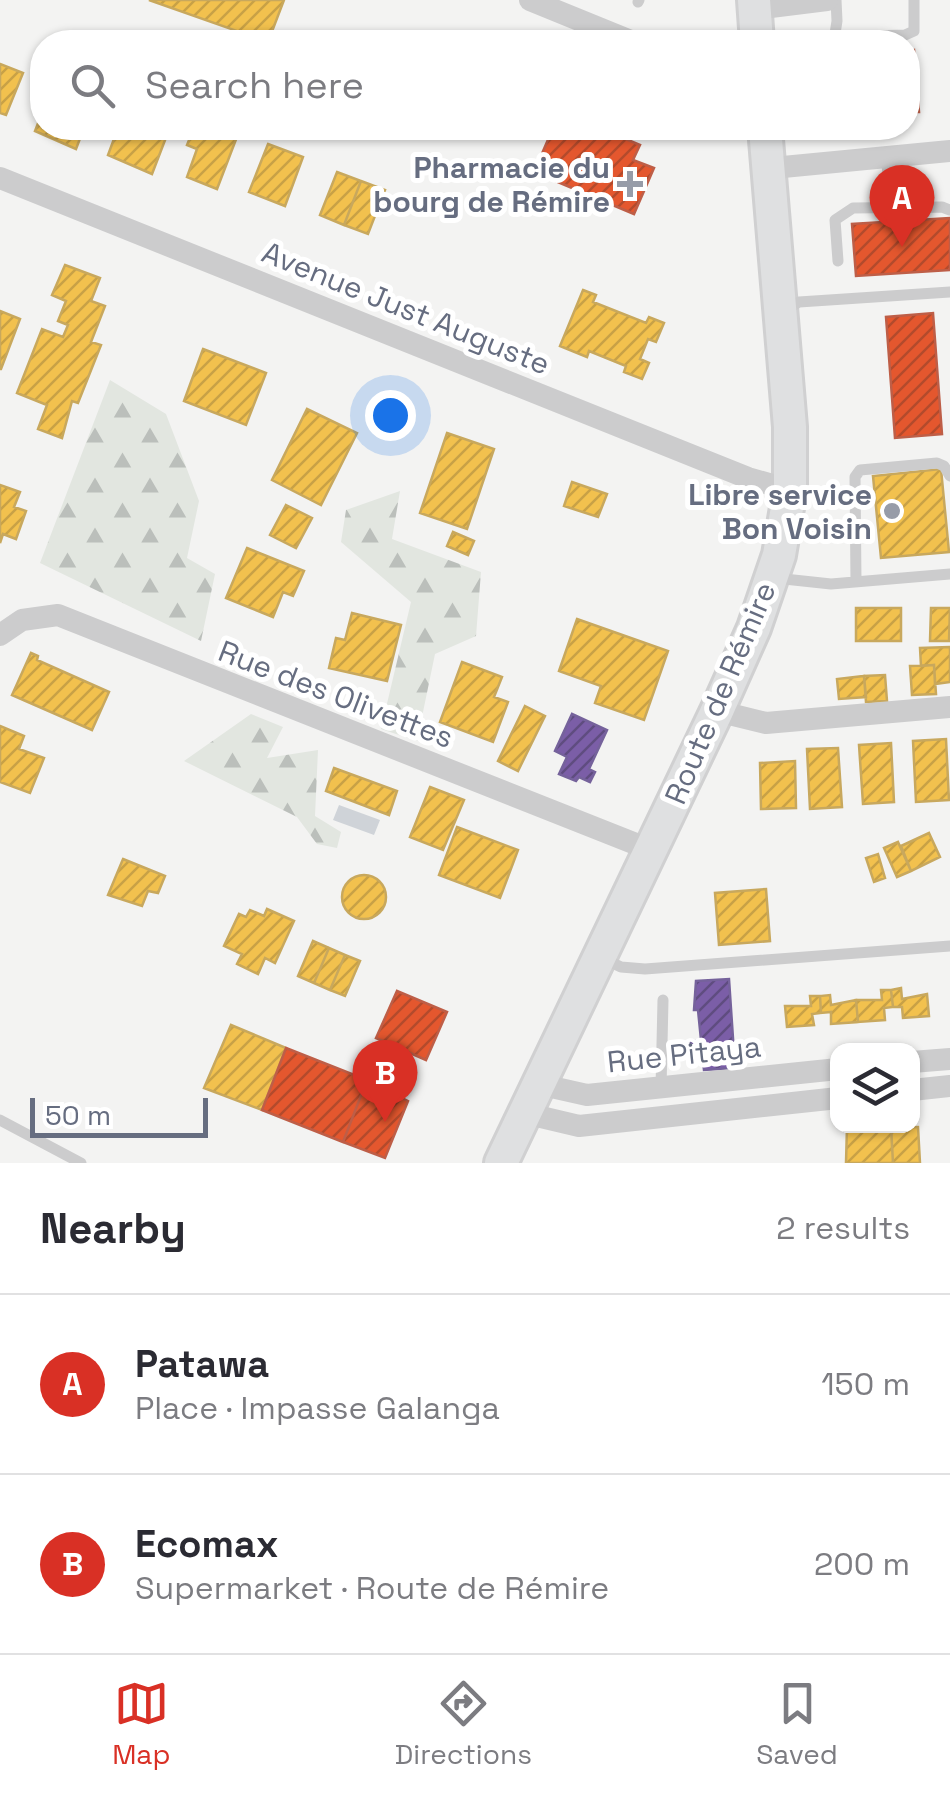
<!DOCTYPE html>
<meta charset="utf-8">
<style>
body{margin:0;font-family:"Space Grotesk",sans-serif;background:#f7f7f7;color:#2b2b33}
.controls{position:absolute;right:30px;bottom:30px;display:grid;overflow:hidden;border-radius:20px;box-shadow:0 2px 8px #0004}
.controls button{width:90px;height:90px;display:grid;place-items:center;padding:0;border:0;border-bottom:2px solid #e1e1e2;background:#fff;color:#2b2b33;font:50px sans-serif}
.scale{position:absolute;left:30px;bottom:25px;width:178px;box-sizing:border-box;padding-left:10px;border:5px solid #666d80;border-top:0;font-size:28px;line-height:35px;white-space:nowrap;color:#666d80;-webkit-text-stroke:8px #fff;paint-order:stroke}
.you{position:absolute;left:390px;top:415px;width:35px;height:35px;margin:-25px;border:8px solid #fff;border-radius:50%;background:#1a73e8;box-shadow:0 0 0 15px #1a73e833}
.badge{display:grid;place-items:center;width:65px;height:65px;border-radius:50%;background:#d93025;color:#fff;font-size:32px;font-weight:700}
.pin{position:absolute;translate:-50% -82px;filter:drop-shadow(0 2px 5px #0008)}
.pin::after{content:'';position:absolute;top:52px;width:35px;height:30px;background:inherit;clip-path:polygon(0 0,100% 0,50% 100%)}
.list{margin:0;padding:0;list-style:none}
h2{display:flex;justify-content:space-between;align-items:center;height:130px;margin:0;padding:0 40px;font-size:42px}
h2 small{font-size:32px;font-weight:400;color:#7c7c81}
.list li{display:grid;grid-template-columns:65px 1fr auto;gap:30px;align-items:center;box-sizing:border-box;height:180px;padding:0 40px;border-top:2px solid #e1e1e2}
.list b{display:block;font-size:38px;white-space:nowrap}
.list p{margin:0;font-size:32px;white-space:nowrap;color:#7c7c81}
.list em{font-size:32px;font-style:normal;color:#7c7c81}
.icon{flex:none;width:55px;height:55px;fill:none;stroke:currentColor;stroke-width:2;stroke-linecap:round;stroke-linejoin:round}
.map{position:relative;flex:none;width:950px;height:1163px;overflow:hidden}
.search{position:absolute;background:#fff;box-shadow:0 2px 8px #0004;left:30px;right:30px;top:30px;height:110px;display:flex;align-items:center;gap:25px;box-sizing:border-box;padding:0 35px;border-radius:40px;color:#7c7c81;font-size:38px}
.sheet{height:490px;background:#fff}
nav{display:flex;justify-content:space-around;align-items:center;box-sizing:border-box;height:140px;border-top:2px solid #e1e1e2;background:#fff;font-size:28px;color:#7c7c81}
nav a{display:grid;justify-items:center;gap:5px}
nav .on{color:#d93025}
.map>svg:first-child{display:block}
.forest{fill:url(#forest-firs)}
.water{fill:#cfd3d8}
.homes{fill:url(#homes-hatch);stroke:#c8a85d;stroke-width:2.5}
.shops{fill:url(#shops-hatch);stroke:#be5e47;stroke-width:2.5}
.offices{fill:url(#offices-hatch);stroke:#75629b;stroke-width:2.5}
.lines{fill:none;stroke-linecap:round;stroke-linejoin:round}
.secondary-casing{stroke:#d0d0d1;stroke-width:38}
.service{stroke:#cccccd;stroke-width:11}
.minor{stroke:#cccccd;stroke-width:22}
.secondary{stroke:#dfe0e1;stroke-width:32}
.poi-dot{fill:#979ca8;stroke:#fff;stroke-width:4}
.labels{text-anchor:middle;dominant-baseline:central;stroke-width:10;stroke-linejoin:round;paint-order:stroke}
.poi-label{font-size:30px;font-weight:bold;fill:#666d80;stroke:#fff;text-anchor:end}
.street-label{font-size:30px;fill:#666d80;stroke:#fff}
</style>
<div class="map">
<svg width="950" height="1163" viewBox="0 0 950 1163">
<defs>
<pattern id="forest-firs" width="22" height="20" patternUnits="userSpaceOnUse" patternTransform="scale(2.5)"><rect width="22" height="20" fill="#e2e6e0"/><path d="M5 1l3.5 6h-7zM16 11l3.5 6h-7z" fill="#bbbfbb"/></pattern>
<pattern id="homes-hatch" width="6" height="6" patternUnits="userSpaceOnUse" patternTransform="scale(2.5)"><rect width="6" height="6" fill="#f2c14e"/><path d="M-1 1l2-2M0 6l6-6M5 7l2-2" fill="none" stroke="#c8a146"/></pattern>
<pattern id="shops-hatch" width="6" height="6" patternUnits="userSpaceOnUse" patternTransform="scale(2.5)"><rect width="6" height="6" fill="#e4572e"/><path d="M-1 1l2-2M0 6l6-6M5 7l2-2" fill="none" stroke="#b34a2c"/></pattern>
<pattern id="offices-hatch" width="6" height="6" patternUnits="userSpaceOnUse" patternTransform="scale(2.5)"><rect width="6" height="6" fill="#7b5ea7"/><path d="M-1 1l2-2M0 6l6-6M5 7l2-2" fill="none" stroke="#5f4c80"/></pattern>
</defs>
<rect width="100%" height="100%" fill="#f3f3f2"/>
<path class="forest" d="M 110,380 L 166,414 L 199,501 L 187,558 L 215,574 L 201,641 L 40,563 Z
M 400,491 L 392,539 L 481,572 L 476,636 L 435,654 L 417,741 L 381,729 L 411,602 L 341,542 L 346,510 Z
M 251,714 L 283,727 L 267,758 L 318,750 L 315,816 L 341,832 L 337,848 L 317,844 L 297,817 L 184,761 Z"/>
<path class="water" d="M 339,805 L 380,820 L 374,835 L 333,820 Z"/>
<path class="homes" d="M 149,0 L 284,0 L 268,42 Z
M 0,64 L 23,73 L 6,115 L 0,113 Z
M 42,113 L 42,128 L 84,128 L 76,149 L 35,131 Z
M 118,128 L 150,128 L 167,135 L 152,174 L 108,155 Z
M 194,128 L 240,129 L 217,189 L 187,177 L 197,149 L 187,145 Z
M 268,144 L 303,157 L 285,206 L 249,192 Z
M 337,172 L 361,181 L 344,225 L 320,215 Z
M 361,181 L 385,190 L 368,234 L 344,225 Z
M 65,265 L 100,278 L 91,301 L 105,306 L 91,342 L 101,345 L 78,403 L 72,401 L 62,438 L 38,429 L 47,405 L 17,393 L 42,329 L 63,337 L 68,325 L 58,321 L 66,301 L 52,295 Z
M 583,290 L 596,295 L 593,302 L 646,323 L 649,317 L 664,323 L 656,342 L 648,339 L 640,359 L 649,363 L 642,379 L 624,372 L 626,366 L 589,351 L 587,357 L 560,346 Z
M 0,311 L 20,319 L 1,369 L 0,369 Z
M 203,349 L 266,373 L 246,425 L 184,401 Z
M 307,409 L 357,433 L 321,505 L 272,480 Z
M 447,433 L 494,449 L 467,529 L 420,513 Z
M 941,469 L 949,552 L 881,558 L 873,476 Z
M 572,482 L 607,494 L 598,517 L 564,506 Z
M 0,485 L 20,492 L 14,507 L 26,511 L 16,539 L 3,534 L 0,543 Z
M 286,505 L 312,518 L 296,548 L 270,535 Z
M 453,532 L 474,541 L 468,555 L 447,546 Z
M 247,548 L 304,571 L 293,596 L 283,592 L 273,617 L 226,598 Z
M 856,608 L 901,608 L 901,641 L 856,641 Z
M 931,608 L 950,608 L 949,641 L 930,641 Z
M 352,613 L 401,625 L 387,681 L 329,668 L 336,638 L 345,640 Z
M 577,619 L 668,651 L 644,720 L 595,703 L 601,686 L 559,671 Z
M 950,647 L 950,682 L 935,684 L 934,665 L 921,666 L 920,648 Z
M 31,653 L 38,656 L 37,660 L 109,692 L 92,730 L 12,695 Z
M 462,662 L 502,677 L 494,697 L 508,702 L 493,742 L 440,722 Z
M 934,665 L 936,694 L 912,695 L 910,666 Z
M 885,675 L 887,701 L 866,702 L 864,676 Z
M 864,676 L 866,697 L 839,699 L 837,679 Z
M 525,706 L 545,716 L 518,771 L 498,761 Z
M 0,726 L 24,736 L 19,749 L 44,758 L 30,793 L 0,782 Z
M 946,739 L 949,800 L 916,802 L 913,741 Z
M 891,743 L 894,802 L 863,804 L 859,745 Z
M 838,748 L 842,807 L 810,809 L 807,749 Z
M 795,761 L 796,808 L 761,809 L 760,763 Z
M 334,768 L 397,791 L 389,815 L 326,791 Z
M 430,787 L 464,800 L 443,850 L 410,837 Z
M 457,827 L 518,850 L 500,898 L 439,875 Z
M 929,833 L 940,857 L 911,871 L 901,846 Z
M 898,842 L 911,871 L 897,877 L 884,848 Z
M 878,854 L 885,878 L 874,882 L 866,858 Z
M 123,859 L 165,876 L 158,893 L 148,891 L 142,906 L 108,895 Z
M342 897a22 22 0 1 1 44 0a22 22 0 1 1-44 0Z
M 766,889 L 770,941 L 719,945 L 715,893 Z
M 267,909 L 294,921 L 275,963 L 265,958 L 258,974 L 237,964 L 242,954 L 224,946 L 239,914 L 246,917 L 250,910 L 264,916 Z
M 313,941 L 329,948 L 314,983 L 298,976 Z
M 329,948 L 345,955 L 330,990 L 314,983 Z
M 345,955 L 360,961 L 345,996 L 330,990 Z
M 901,988 L 902,999 L 927,994 L 929,1016 L 903,1018 L 902,1007 L 893,1007 L 891,990 Z
M 881,990 L 891,990 L 893,1007 L 884,1008 L 885,1020 L 858,1022 L 856,1000 L 882,1000 Z
M 830,995 L 831,1005 L 856,1000 L 858,1022 L 831,1024 L 831,1012 L 821,1013 L 820,996 Z
M 810,996 L 820,996 L 821,1013 L 812,1014 L 814,1025 L 787,1027 L 785,1006 L 811,1006 Z
M 231,1025 L 286,1048 L 262,1110 L 204,1088 Z
M 847,1126 L 891,1126 L 893,1163 L 846,1163 Z
M 918,1127 L 920,1163 L 893,1163 L 891,1128 Z"/>
<path class="shops" d="M 914,50 L 919,112 L 908,112 L 908,51 Z
M 553,128 L 620,128 L 616,135 L 640,145 L 633,160 L 654,168 L 634,214 L 534,172 Z
M 950,218 L 950,270 L 856,276 L 852,224 Z
M 933,313 L 942,434 L 895,438 L 886,317 Z
M 397,991 L 447,1012 L 426,1060 L 376,1038 Z
M 286,1048 L 367,1080 L 343,1142 L 262,1110 Z
M 367,1080 L 408,1101 L 385,1158 L 343,1142 Z"/>
<path class="offices" d="M 572,714 L 607,730 L 589,769 L 595,772 L 590,782 L 579,777 L 576,781 L 559,774 L 567,757 L 555,751 Z
M 729,979 L 735,1068 L 704,1070 L 702,1053 L 691,1054 L 691,1042 L 701,1040 L 698,1010 L 694,1010 L 696,981 Z"/>
<g class="lines">
<g class="secondary-casing">
<path id="secondary" d="M 754,0 L 757,42
M 501,1163 L 717,711 L 754,628 L 779,555 L 790,490 L 790,427 L 765,128"/>
</g>
<path class="service" d="M 638,2 L 639,0
M 835,37 L 905,35 L 914,31 L 914,0
M 834,40 L 837,21 L 836,0
M 887,157 L 889,206
M 838,261 L 835,220 L 853,208 L 942,207 L 950,210
M 787,309 L 799,302 L 950,292
M 775,578 L 831,584 L 950,574
M 856,582 L 855,477 L 860,470 L 937,463 L 944,466 L 950,476
M 602,958 L 621,967 L 645,969 L 950,946
M 661,1088 L 663,1000
M 0,1120 L 81,1163"/>
<path class="minor" d="M 530,0 L 633,42
M 755,9 L 827,0
M 769,176 L 783,167 L 950,151
M 0,178 L 748,478 L 790,490
M 0,635 L 22,620 L 58,615 L 651,850
M 717,711 L 766,723 L 950,707
M 912,1062 L 950,1059
M 538,1084 L 587,1095 L 838,1069
M 912,1090 L 950,1086
M 524,1113 L 579,1126 L 838,1098"/>
<use href="#secondary" class="secondary"/>
</g>
<g class="poi-dot">
<path d="M625 169h10v10h10v10h-10v10h-10v-10h-10v-10h10z"/>
<circle cx="892" cy="511" r="10"/>
</g>
<g class="labels">
<g class="poi-label">
<text x="610" y="167">Pharmacie du<tspan x="610" dy="34">bourg de Rémire</tspan></text>
<text x="872" y="494">Libre service<tspan x="872" dy="34">Bon Voisin</tspan></text>
</g>
<g class="street-label">
<text transform="translate(406 308) rotate(22)">Avenue Just Auguste</text>
<text transform="translate(720 693) rotate(-67)">Route de Rémire</text>
<text transform="translate(336 694) rotate(21)">Rue des Olivettes</text>
<text transform="translate(684 1054) rotate(-6)">Rue Pitaya</text>
</g>
</g>
</svg>
<div class="controls">
<button><svg class="icon" aria-label="layers" viewBox="0 0 24 24"><path d="M12 4l9 5-9 5-9-5zM3 14l9 5 9-5"/></svg></button>
</div>
<div class="scale">50 m</div>
<div class="you"></div>
<div class="pin badge" style="left:902px;top:247px">A</div>
<div class="pin badge" style="left:385px;top:1122px">B</div>
<div class="search"><svg class="icon" aria-label="search" viewBox="0 0 24 24"><circle cx="10" cy="10" r="6"/><path d="M15 15l6 6"/></svg>Search here</div>
</div>
<section class="sheet">
<h2>Nearby<small>2 results</small></h2>
<ul class="list">
<li><span class="badge">A</span><div><b>Patawa</b><p>Place · Impasse Galanga</p></div><em>150 m</em></li>
<li><span class="badge">B</span><div><b>Ecomax</b><p>Supermarket · Route de Rémire</p></div><em>200 m</em></li>
</ul>
</section>
<nav>
<a class="on"><svg class="icon" aria-label="map" viewBox="0 0 24 24"><path d="M3 6l6-2 6 2 6-2v14l-6 2-6-2-6 2zM9 4v14M15 6v14"/></svg>Map</a>
<a><svg class="icon" aria-label="directions" viewBox="0 0 24 24"><path d="M12 3l9 9-9 9-9-9zM9 14v-3h6M13 9l2 2-2 2"/></svg>Directions</a>
<a><svg class="icon" aria-label="saved" viewBox="0 0 24 24"><path d="M7 4h10v16l-5-4-5 4z"/></svg>Saved</a>
</nav>
